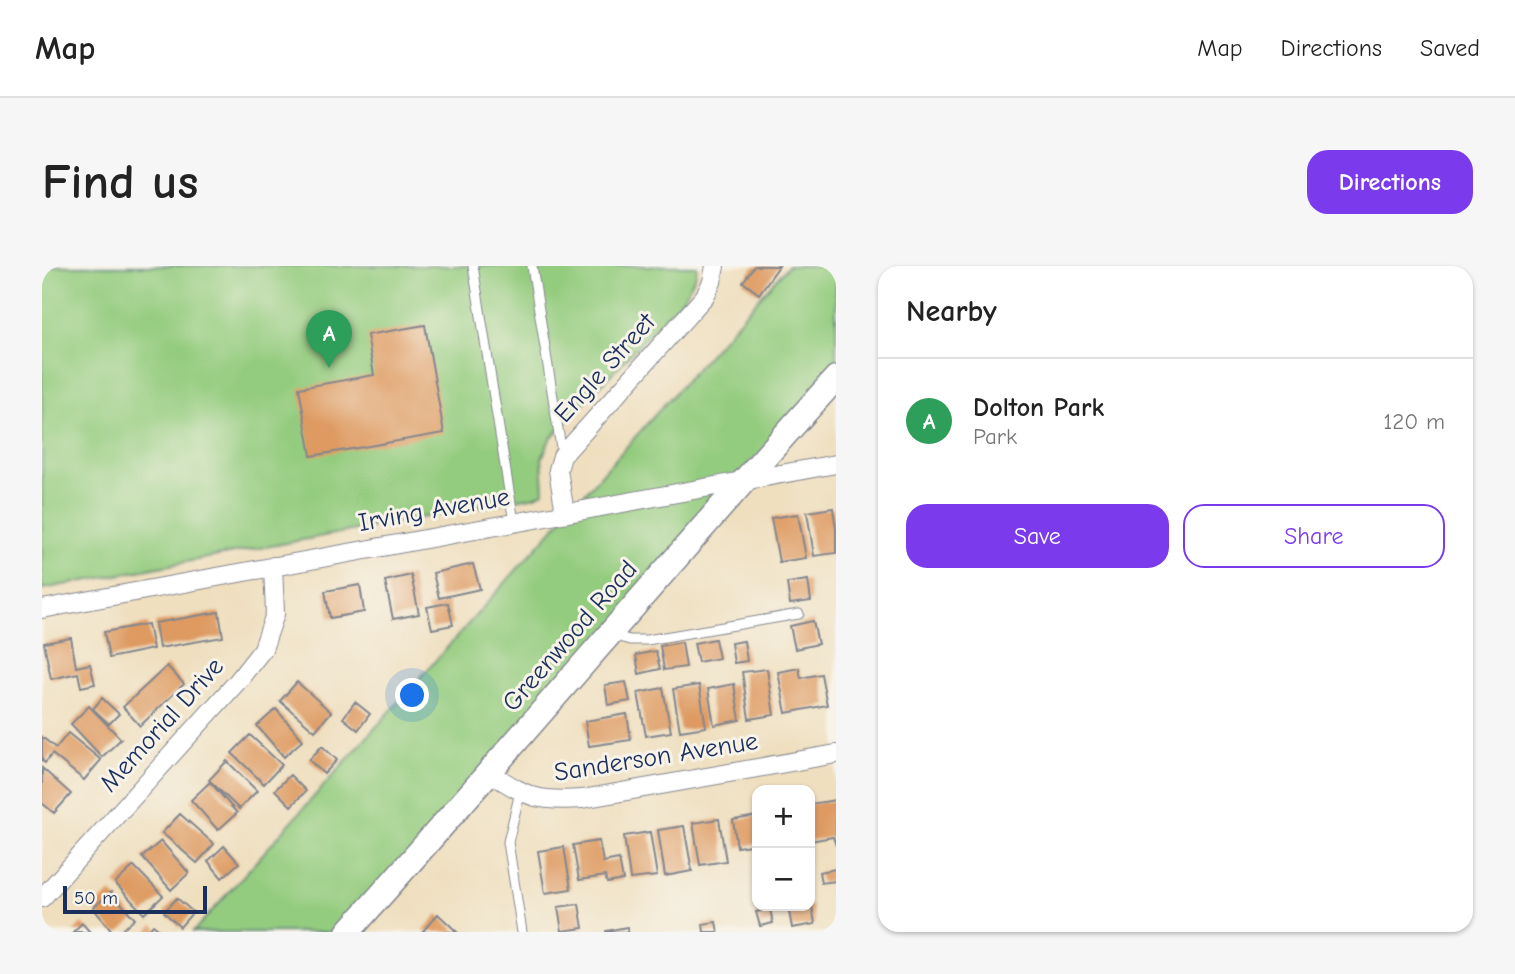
<!DOCTYPE html>
<meta charset="utf-8">
<style>
body{margin:0;font-family:"Comic Neue",sans-serif;background:#f6f6f6;color:#222}
.controls{position:absolute;right:21px;bottom:21px;display:grid;overflow:hidden;border-radius:14px;box-shadow:0 2px 5px #0004}
.controls button{width:63px;height:63px;display:grid;place-items:center;padding:0;border:0;border-bottom:2px solid #e0e0e0;background:#fff;color:#222;font:35px sans-serif}
.scale{position:absolute;left:21px;bottom:18px;width:144px;box-sizing:border-box;padding-left:7px;border:4px solid #1b2f5e;border-top:0;font-size:19px;line-height:24px;white-space:nowrap;color:#1b2f5e;-webkit-text-stroke:5px #f7f3e8;paint-order:stroke}
.you{position:absolute;left:371px;top:430px;width:24px;height:24px;margin:-18px;border:5px solid #fff;border-radius:50%;background:#1a73e8;box-shadow:0 0 0 10px #1a73e833}
.badge{display:grid;place-items:center;width:46px;height:46px;border-radius:50%;background:#7c3aed;color:#fff;font-size:23px;font-weight:700}
.pin{position:absolute;translate:-50% -58px;filter:drop-shadow(0 2px 4px #0008)}
.pin::after{content:'';position:absolute;top:37px;width:24px;height:21px;background:inherit;clip-path:polygon(0 0,100% 0,50% 100%)}
.list{margin:0;padding:0;list-style:none}
h2{display:flex;justify-content:space-between;align-items:center;height:91px;margin:0;padding:0 28px;font-size:30px}
h2 small{font-size:23px;font-weight:400;color:#767676}
.list li{display:grid;grid-template-columns:46px 1fr auto;gap:21px;align-items:center;box-sizing:border-box;height:126px;padding:0 28px;border-top:2px solid #e0e0e0}
.list b{display:block;font-size:26px;white-space:nowrap}
.list p{margin:0;font-size:23px;white-space:nowrap;color:#767676}
.list em{font-size:23px;font-style:normal;color:#767676}
.actions{display:flex;gap:14px;padding:21px 28px}
.actions a{flex:1;padding:16px 0;border:2px solid #7c3aed;border-radius:21px;text-align:center;font-size:24px;color:#7c3aed}
.actions .main{background:#7c3aed;color:#fff}
.map{position:relative;flex:none;width:794px;height:666px;overflow:hidden;border-radius:21px}
header{display:flex;align-items:center;gap:42px;box-sizing:border-box;height:98px;padding:0 35px;background:#fff;border-bottom:2px solid #e0e0e0}
header strong{font-size:33px}
nav{display:flex;gap:38px;margin-inline-start:auto;font-size:24px}
.intro{display:flex;align-items:center;justify-content:space-between;box-sizing:border-box;height:168px;padding:0 42px}
h1{margin:0;font-size:49px}
.button{padding:18px 32px;border-radius:21px;background:#7c3aed;color:#fff;font-size:24px;font-weight:700}
main{display:flex;gap:42px;padding:0 42px}
aside{flex:1;background:#fff;border-radius:21px;box-shadow:0 2px 5px #0004}
.map>svg:first-child{display:block}
.green{fill:#94cc7f;stroke:#587e6e;stroke-width:2}
.building{fill:#de9a61}
.lines{fill:none;stroke-linecap:round;stroke-linejoin:round}
.lane-casing{stroke:#85878e;stroke-width:11}
.street-casing{stroke:#85878e;stroke-width:20}
.secondary-casing{stroke:#85878e;stroke-width:27}
.lane{stroke:#fff;stroke-width:9}
.street{stroke:#fff;stroke-width:18}
.secondary{stroke:#fff;stroke-width:24}
.labels{text-anchor:middle;dominant-baseline:central;stroke-width:6;stroke-linejoin:round;paint-order:stroke}
.street-label{font-size:26px;fill:#1b2f5e;stroke:#f7f3e8}
</style>
<header>
<strong>Map</strong>
<nav><a>Map</a><a>Directions</a><a>Saved</a></nav>
</header>
<div class="intro"><h1>Find us</h1><a class="button">Directions</a></div>
<main>
<div class="map">
<svg width="794" height="666" viewBox="0 0 794 666">
<rect width="100%" height="100%" fill="#f7f3e8"/>
<filter id="ink" filterUnits="userSpaceOnUse"><feTurbulence type="fractalNoise" baseFrequency=".0143" numOctaves="2"/><feDisplacementMap in="SourceGraphic" scale="14" xChannelSelector="R" yChannelSelector="G"/><feConvolveMatrix kernelMatrix="1 2 1 2 8 2 1 2 1" color-interpolation-filters="sRGB"/></filter>
<filter id="wash" filterUnits="userSpaceOnUse"><feTurbulence type="fractalNoise" baseFrequency=".00686" numOctaves="4" result="noise"/><feDisplacementMap in="SourceGraphic" scale="28" xChannelSelector="R" yChannelSelector="G"/><feGaussianBlur stdDeviation="1.57" result="paint"/><feColorMatrix in="noise" values="0 0 0 0 0 0 0 0 0 0 0 0 0 0 0 0 0 1.4 0 .05"/><feComposite in="paint" operator="in"/></filter>
<g filter="url(#wash)">
<rect width="100%" height="100%" fill="#efdfbf"/>
<path class="green" d="M 0,0 L 655,0 L 654,9 L 642,31 L 508,173 L 500,192 L 502,225 L 494,230 L 0,323 Z
M 746,0 L 794,0 L 794,113 L 300,666 L 151,666 Z"/>
<g id="blocks">
<path class="building" d="M 712,0 L 737,0 L 717,28 L 701,16 Z
M 383,59 L 402,167 L 269,190 L 257,122 L 332,109 L 325,69 Z
M 791,242 L 794,263 L 794,287 L 772,290 L 765,246 Z
M 756,248 L 764,292 L 737,296 L 729,252 Z
M 431,298 L 438,323 L 397,332 L 391,307 Z
M 369,309 L 377,348 L 351,353 L 343,315 Z
M 766,314 L 769,335 L 748,338 L 745,317 Z
M 318,319 L 322,346 L 288,352 L 283,325 Z
M 406,337 L 411,359 L 390,363 L 385,341 Z
M 177,346 L 181,371 L 117,382 L 113,357 Z
M 771,355 L 776,378 L 753,383 L 748,360 Z
M 106,358 L 111,383 L 67,392 L 62,366 Z
M 29,372 L 34,401 L 48,398 L 53,418 L 39,421 L 36,407 L 9,413 L 2,377 Z
M 673,373 L 677,392 L 656,396 L 652,377 Z
M 702,375 L 705,395 L 692,397 L 689,377 Z
M 640,376 L 644,401 L 622,404 L 618,380 Z
M 614,385 L 618,403 L 597,408 L 594,389 Z
M 125,400 L 142,418 L 98,460 L 81,441 Z
M 757,402 L 759,412 L 779,408 L 785,439 L 744,447 L 736,406 Z
M 725,403 L 732,449 L 707,453 L 700,406 Z
M 255,416 L 289,446 L 273,465 L 238,435 Z
M 584,416 L 588,435 L 566,439 L 563,419 Z
M 692,418 L 698,454 L 672,459 L 666,423 Z
M 657,419 L 664,461 L 638,465 L 631,423 Z
M 621,422 L 629,466 L 604,470 L 596,427 Z
M 60,432 L 77,448 L 67,458 L 51,443 Z
M 313,436 L 328,448 L 316,464 L 301,452 Z
M 47,440 L 79,473 L 60,491 L 29,458 Z
M 234,443 L 261,474 L 242,491 L 215,460 Z
M 585,448 L 589,474 L 547,480 L 543,455 Z
M 26,467 L 59,494 L 42,514 L 10,488 L 3,497 L 0,494 L 0,471 L 14,482 Z
M 208,469 L 240,499 L 222,518 L 190,487 Z
M 280,480 L 295,494 L 282,508 L 267,494 Z
M 185,495 L 215,525 L 197,543 L 167,514 Z
M 0,502 L 29,528 L 12,547 L 0,537 Z
M 248,509 L 264,525 L 249,540 L 233,524 Z
M 168,516 L 195,547 L 176,564 L 149,534 Z
M 794,534 L 794,580 L 791,571 L 768,575 L 768,538 Z
M 138,548 L 172,578 L 155,597 L 120,567 Z
M 715,550 L 715,578 L 695,581 L 691,554 Z
M 677,553 L 684,595 L 658,599 L 651,557 Z
M 642,560 L 650,605 L 623,610 L 616,564 Z
M 608,566 L 615,610 L 588,613 L 582,570 Z
M 119,575 L 147,607 L 129,624 L 100,591 Z
M 557,575 L 561,596 L 577,593 L 581,614 L 565,617 L 563,610 L 537,614 L 531,579 Z
M 182,580 L 197,597 L 180,612 L 166,595 Z
M 522,581 L 529,623 L 503,627 L 496,585 Z
M 92,600 L 121,630 L 102,648 L 73,617 Z
M 794,603 L 794,615 L 779,617 L 777,606 Z
M 69,626 L 93,653 L 78,666 L 71,666 L 51,642 Z
M 135,632 L 151,646 L 138,661 L 122,646 Z
M 537,638 L 541,662 L 520,665 L 516,641 Z
M 746,640 L 770,640 L 773,658 L 750,662 Z
M 728,643 L 731,657 L 718,660 L 714,646 Z
M 396,648 L 415,666 L 380,666 Z
M 674,656 L 676,666 L 662,666 L 661,658 Z
M 40,657 L 48,666 L 31,666 Z
M 111,659 L 120,666 L 105,666 Z
M 585,661 L 586,666 L 564,666 L 564,665 Z"/>
</g>
</g>
<g filter="url(#ink)">
<use href="#blocks" fill-opacity="0" stroke="#85878e" stroke-width="2"/>
<g class="lines">
<g class="lane-casing">
<path id="lane" d="M 431,0 L 472,256
M 490,0 L 520,188
M 569,369 L 588,374 L 605,374 L 757,348
M 478,526 L 466,576 L 480,666"/>
</g>
<g class="street-casing">
<path id="street" d="M 523,247 L 516,204 L 520,190 L 663,30 L 670,16 L 673,0
M 0,343 L 794,198
M 448,507 C 487,531 493,536 540,533 L 794,488
M 0,632 L 195,416 L 221,383 L 233,348 L 231,300"/>
</g>
<g class="secondary-casing">
<path id="secondary" d="M 306,666 C 470,483 629,294 794,112"/>
</g>
<use href="#lane" class="lane"/>
<use href="#street" class="street"/>
<use href="#secondary" class="secondary"/>
</g>
</g>
<g class="labels">
<g class="street-label">
<text transform="translate(563 102) rotate(-48)">Engle Street</text>
<text transform="translate(392 244) rotate(-10)">Irving Avenue</text>
<text transform="translate(528 370) rotate(-49)">Greenwood Road</text>
<text transform="translate(120 459) rotate(-48)">Memorial Drive</text>
<text transform="translate(614 491) rotate(-9)">Sanderson Avenue</text>
</g>
</g>
</svg>
<div class="controls">
<button>+</button>
<button>−</button>
</div>
<div class="scale">50 m</div>
<div class="you"></div>
<div class="pin badge" style="left:287px;top:102px;background:#2e9e5b">A</div>
</div>
<aside>
<h2>Nearby<small></small></h2>
<ul class="list">
<li><span class="badge" style="background:#2e9e5b">A</span><div><b>Dolton Park</b><p>Park</p></div><em>120 m</em></li>
</ul>
<div class="actions"><a class="main">Save</a><a>Share</a></div>
</aside>
</main>
